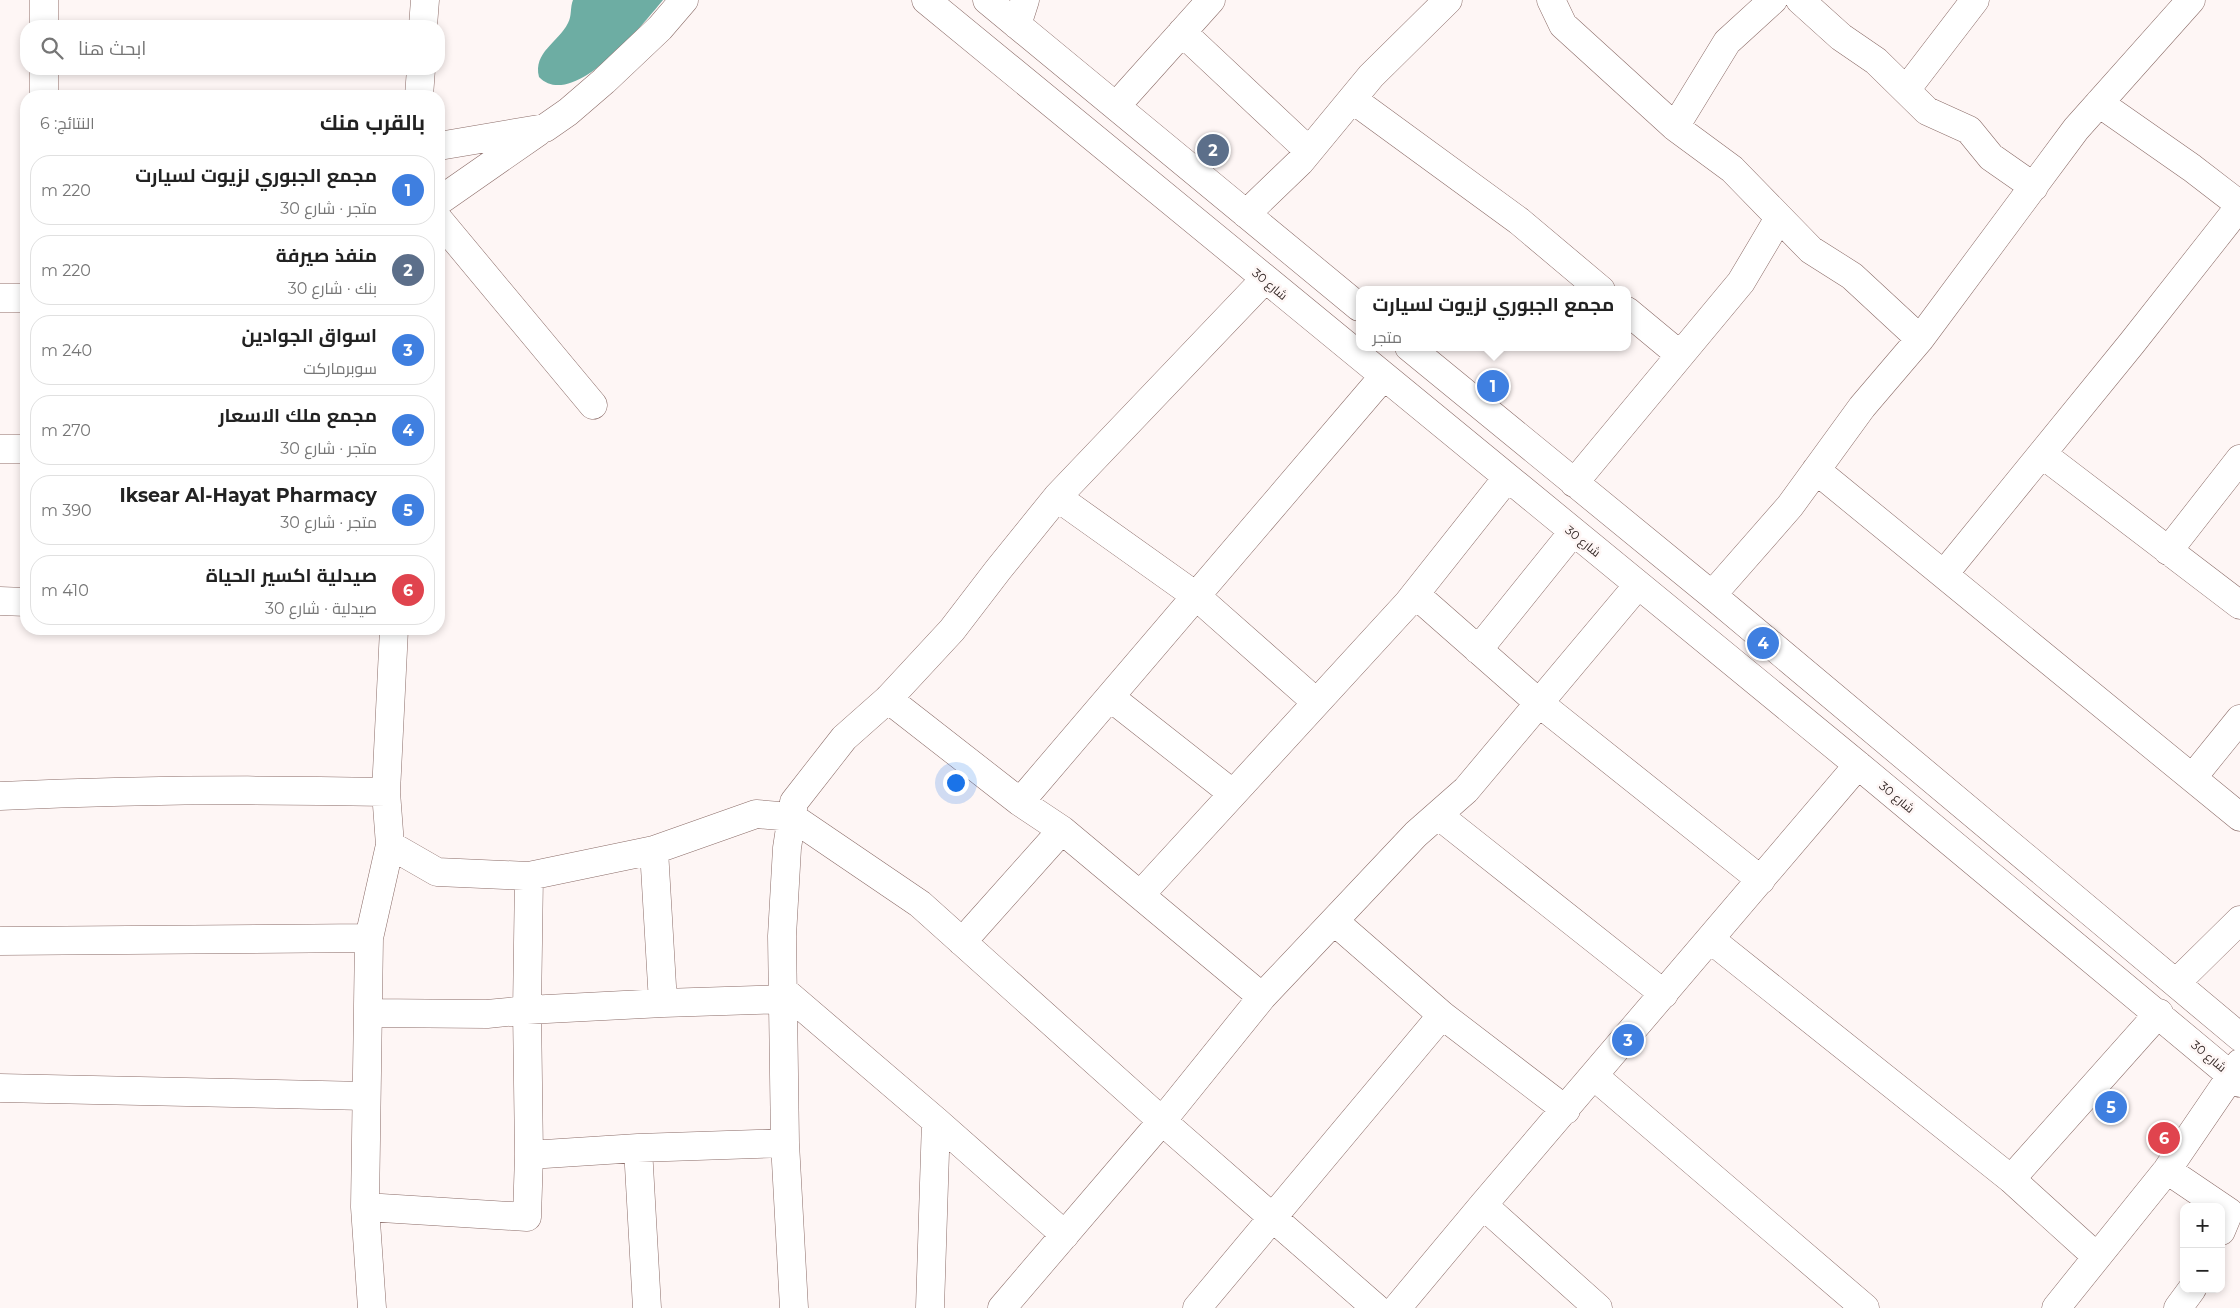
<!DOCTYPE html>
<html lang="ar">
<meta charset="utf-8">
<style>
body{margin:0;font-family:Montserrat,Cairo,sans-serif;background:#f2f2f2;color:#222;direction:rtl}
.controls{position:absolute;right:15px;bottom:15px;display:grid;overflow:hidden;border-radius:10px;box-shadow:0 2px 8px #0003}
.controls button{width:45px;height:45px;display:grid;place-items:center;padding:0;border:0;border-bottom:1px solid #e0e0e0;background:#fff;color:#222;font:25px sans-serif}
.you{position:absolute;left:955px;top:782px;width:18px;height:18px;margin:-12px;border:4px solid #fff;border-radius:50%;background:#1a73e8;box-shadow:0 0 0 8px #1a73e833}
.badge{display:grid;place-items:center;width:32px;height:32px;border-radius:50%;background:#0f766e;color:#fff;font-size:16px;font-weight:700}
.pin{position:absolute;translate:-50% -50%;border:2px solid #fff;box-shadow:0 1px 5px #0006}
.popup{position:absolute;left:1356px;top:286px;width:275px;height:65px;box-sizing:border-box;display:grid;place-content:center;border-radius:10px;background:#fff;filter:drop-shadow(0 1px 4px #0005);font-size:16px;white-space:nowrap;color:#767676}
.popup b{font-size:19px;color:#222}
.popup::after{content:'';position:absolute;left:50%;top:100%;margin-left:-10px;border:10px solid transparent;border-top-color:#fff}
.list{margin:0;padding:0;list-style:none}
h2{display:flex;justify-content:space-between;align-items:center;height:65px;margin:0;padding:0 20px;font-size:21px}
h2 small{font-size:16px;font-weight:400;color:#767676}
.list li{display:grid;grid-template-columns:32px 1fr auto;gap:15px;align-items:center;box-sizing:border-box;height:70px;margin:0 10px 10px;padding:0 10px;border:1px solid #e0e0e0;border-radius:20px}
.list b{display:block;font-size:19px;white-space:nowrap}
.list p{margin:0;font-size:16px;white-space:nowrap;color:#767676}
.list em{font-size:16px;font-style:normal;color:#767676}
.icon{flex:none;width:28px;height:28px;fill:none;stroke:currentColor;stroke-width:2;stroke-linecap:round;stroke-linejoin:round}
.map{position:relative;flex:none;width:2240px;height:1308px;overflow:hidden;direction:ltr}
.search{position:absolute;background:#fff;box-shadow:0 2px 8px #0003;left:20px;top:20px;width:425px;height:55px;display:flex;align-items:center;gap:12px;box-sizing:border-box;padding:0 18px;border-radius:20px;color:#767676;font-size:19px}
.panel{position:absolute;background:#fff;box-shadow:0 2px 8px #0003;left:20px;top:90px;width:425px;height:545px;border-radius:20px;direction:rtl}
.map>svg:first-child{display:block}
.water{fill:#6dada3}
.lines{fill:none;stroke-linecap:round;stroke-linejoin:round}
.minor-casing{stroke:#8b6c68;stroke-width:29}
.minor{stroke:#fff;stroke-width:28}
.labels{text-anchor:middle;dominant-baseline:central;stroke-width:5;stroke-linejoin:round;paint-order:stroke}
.street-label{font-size:12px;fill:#2e2220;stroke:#fef6f5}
</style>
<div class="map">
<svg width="2240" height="1308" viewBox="0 0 2240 1308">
<rect width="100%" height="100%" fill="#fef6f5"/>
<path class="water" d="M 573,0 L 663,0 C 643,24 573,112 539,77 C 533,52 558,43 568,23 C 572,16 570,7 573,0 Z"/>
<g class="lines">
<g class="minor-casing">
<path id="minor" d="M 44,0 L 44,26
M 926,0 L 1858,765 L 2240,1083
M 987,0 L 1359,307
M 1551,0 L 1563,25 L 1675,127
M 1773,0 L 1727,42 L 1675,127 L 1732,169 L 1811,250 L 1852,276 L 1920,339
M 1800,0 L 1841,37 L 1876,61 L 1927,111 L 1969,130 L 1991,157 L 2034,187
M 1017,25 L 1025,0
M 423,26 L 425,0
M 1182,32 L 1309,151
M 44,69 L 44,96
M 1906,90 L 1975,0
M 419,96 L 421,69
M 1352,99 L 1519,221 L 1601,290
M 2099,103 L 2192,168 L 2240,205
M 1116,106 L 1211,0
M 439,146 L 545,128 L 568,112 L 604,81 L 660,28 L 684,0
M 439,201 L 538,132
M 1246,214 L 1300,162 L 1371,76 L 1448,0
M 439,220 L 593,405
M 0,298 L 26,298
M 1627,311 L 1680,355
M 1409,347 L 1712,595 L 2240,1037
M 0,449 L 26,449
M 2042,454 L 2240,605
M 1816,470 L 2240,817
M 1574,483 L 1741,282 L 1779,218
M 1057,497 L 1196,596 L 1316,702
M 2168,551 L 2240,459
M 1944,574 L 2132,343 L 2240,206
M 1415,594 L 1539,703 L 1761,880
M 1712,595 L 1790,506 L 1862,407 L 1920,339 L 2076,129 L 2191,0
M 0,601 L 26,602
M 1478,650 L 1573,532
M 1110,697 L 1232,793
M 888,699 L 1020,802 L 1062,830 L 1262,997
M 2193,777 L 2240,719
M 0,796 C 129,790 257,789 386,792
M 1020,802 L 1383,377
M 1438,815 L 1664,994
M 390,845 L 437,872 L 529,876 L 654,850 L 756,814 L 792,817 L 920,904 L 1162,1121 L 1376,1308
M 654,850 L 663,1003
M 1141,894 L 1408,603 L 1507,478
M 1334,921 L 1442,1015 L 1566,1110
M 1710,939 L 2011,1179 L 2097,1257
M 0,941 L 369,938
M 962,942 L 1062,830
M 2176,983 L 2240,920
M 784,991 L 936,1121 L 1065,1235
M 368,1013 L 487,1014 L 527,1010 L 663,1003 L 784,999
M 1594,1076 L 1865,1308
M 0,1088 L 366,1096
M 638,1148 L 647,1308
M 529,1155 L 638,1148 L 785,1143
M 2167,1170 L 2229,1212 L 2221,1231
M 2011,1179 L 2159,1013
M 1483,1205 L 1598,1308
M 365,1207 L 527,1217 L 529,1155 L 527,1010 L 529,876
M 372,1308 L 365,1207 L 369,938 L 390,845 L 386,792 L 394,629
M 794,1308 L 785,1143 L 782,936 L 787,848 L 794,802 L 844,738 L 888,699 L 952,630 L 998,570 L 1057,497 L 1265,279
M 930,1308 L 936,1121
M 1002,1308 L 1162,1121 L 1262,997 L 1416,834 L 1466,790 L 1638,585
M 1197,1308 L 1442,1015
M 1397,1308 L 1483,1205 L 1858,765
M 2056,1308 L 2167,1170 L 2240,1063
M 2178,1308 L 2192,1289"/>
</g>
<use href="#minor" class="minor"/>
</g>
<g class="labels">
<g class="street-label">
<text transform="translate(1270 284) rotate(40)">شارع 30</text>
<text transform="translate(1583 541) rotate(39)">شارع 30</text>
<text transform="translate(1897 797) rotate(40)">شارع 30</text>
<text transform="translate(2209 1056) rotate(40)">شارع 30</text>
</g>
</g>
</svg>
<div class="controls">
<button>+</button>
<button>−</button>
</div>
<div class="you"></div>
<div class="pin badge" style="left:1493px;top:386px;background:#3f7fe0">1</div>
<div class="popup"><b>مجمع الجبوري لزيوت لسيارت</b>متجر</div>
<div class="pin badge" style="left:1213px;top:150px;background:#5c6f8a">2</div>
<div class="pin badge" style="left:1628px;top:1040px;background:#3f7fe0">3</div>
<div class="pin badge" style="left:1763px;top:643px;background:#3f7fe0">4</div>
<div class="pin badge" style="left:2111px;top:1107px;background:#3f7fe0">5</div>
<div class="pin badge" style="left:2164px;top:1138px;background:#e0444e">6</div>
<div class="search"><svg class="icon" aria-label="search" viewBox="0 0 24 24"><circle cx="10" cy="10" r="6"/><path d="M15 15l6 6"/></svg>ابحث هنا</div>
<section class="panel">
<h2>بالقرب منك<small>النتائج: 6</small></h2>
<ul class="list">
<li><span class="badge" style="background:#3f7fe0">1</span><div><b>مجمع الجبوري لزيوت لسيارت</b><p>متجر · شارع 30</p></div><em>220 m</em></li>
<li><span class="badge" style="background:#5c6f8a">2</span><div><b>منفذ صيرفة</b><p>بنك · شارع 30</p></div><em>220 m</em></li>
<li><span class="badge" style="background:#3f7fe0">3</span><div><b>اسواق الجوادين</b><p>سوبرماركت</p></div><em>240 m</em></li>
<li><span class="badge" style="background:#3f7fe0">4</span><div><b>مجمع ملك الاسعار</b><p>متجر · شارع 30</p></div><em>270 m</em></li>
<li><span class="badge" style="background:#3f7fe0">5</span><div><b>Iksear Al-Hayat Pharmacy</b><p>متجر · شارع 30</p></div><em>390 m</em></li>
<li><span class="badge" style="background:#e0444e">6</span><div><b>صيدلية اكسير الحياة</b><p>صيدلية · شارع 30</p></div><em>410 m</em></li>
</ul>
</section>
</div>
